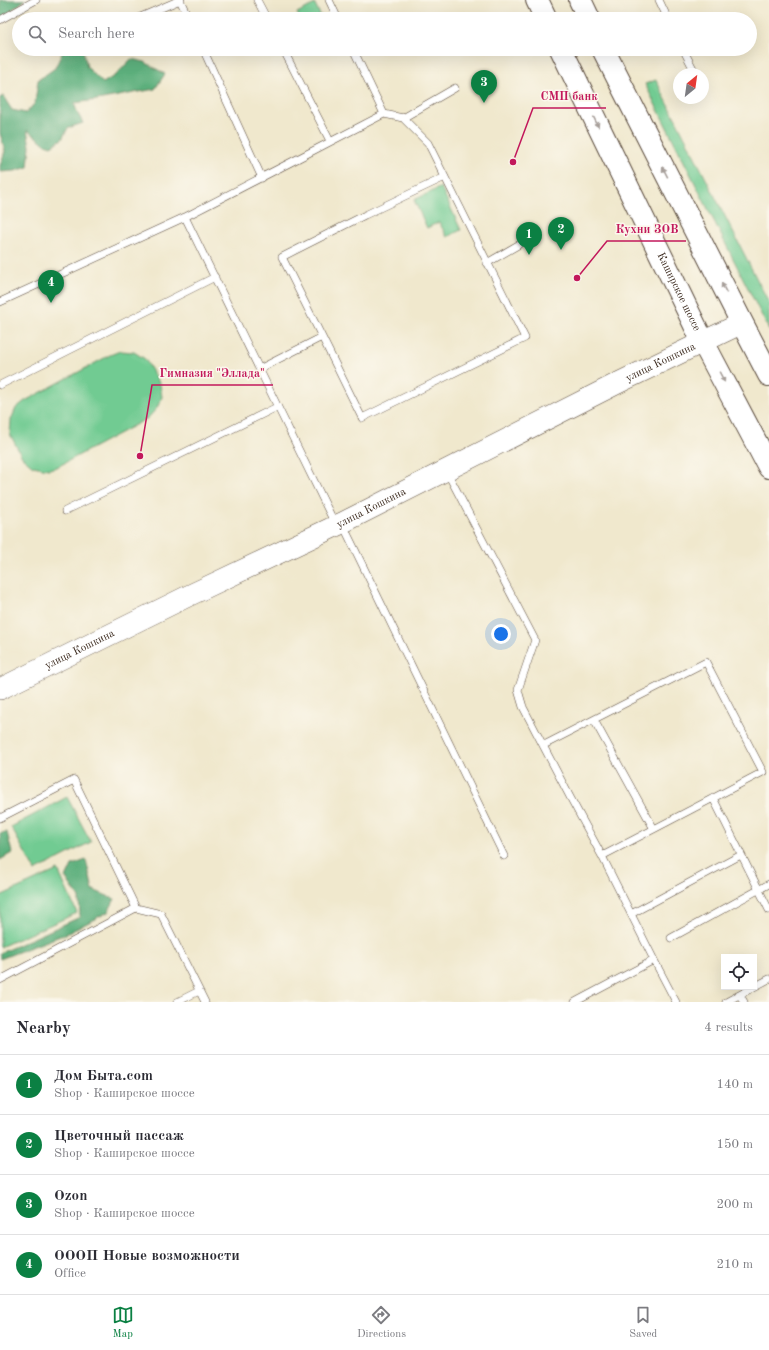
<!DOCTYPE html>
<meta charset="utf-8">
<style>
body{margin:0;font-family:"Old Standard TT",serif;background:#f2f2f3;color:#2b2b33}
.controls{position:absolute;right:12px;bottom:12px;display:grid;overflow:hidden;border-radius:0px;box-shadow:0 4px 16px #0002}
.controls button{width:36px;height:36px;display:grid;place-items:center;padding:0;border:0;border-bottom:1px solid #e1e1e2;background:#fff;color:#2b2b33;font:20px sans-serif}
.compass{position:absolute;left:673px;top:68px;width:36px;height:36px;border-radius:50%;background:#fff;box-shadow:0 4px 16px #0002;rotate:29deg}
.you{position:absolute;left:501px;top:634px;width:14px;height:14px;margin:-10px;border:3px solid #fff;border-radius:50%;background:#1a73e8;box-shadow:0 0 0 6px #1a73e833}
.badge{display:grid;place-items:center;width:26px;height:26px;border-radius:50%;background:#0b8043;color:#fff;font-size:13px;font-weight:700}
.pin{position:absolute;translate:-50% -33px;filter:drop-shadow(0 1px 2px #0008)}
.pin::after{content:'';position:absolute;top:21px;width:14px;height:12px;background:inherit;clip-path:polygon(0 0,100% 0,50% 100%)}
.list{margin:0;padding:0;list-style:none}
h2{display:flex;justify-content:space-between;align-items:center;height:52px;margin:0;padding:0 16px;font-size:17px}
h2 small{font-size:13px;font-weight:400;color:#7c7c81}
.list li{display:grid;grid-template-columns:26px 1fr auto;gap:12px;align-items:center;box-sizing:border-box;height:60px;padding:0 16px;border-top:1px solid #e1e1e2}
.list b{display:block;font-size:15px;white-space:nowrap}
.list p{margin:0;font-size:13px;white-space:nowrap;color:#7c7c81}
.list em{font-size:13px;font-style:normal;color:#7c7c81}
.icon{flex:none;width:22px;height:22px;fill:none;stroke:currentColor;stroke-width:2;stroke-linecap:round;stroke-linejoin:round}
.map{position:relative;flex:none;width:769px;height:1002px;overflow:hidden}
.search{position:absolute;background:#fff;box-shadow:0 4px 16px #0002;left:12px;right:12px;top:12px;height:44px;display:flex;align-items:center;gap:10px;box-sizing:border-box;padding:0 14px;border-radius:22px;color:#7c7c81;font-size:15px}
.sheet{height:292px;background:#fff}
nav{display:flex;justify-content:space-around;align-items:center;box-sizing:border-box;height:56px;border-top:1px solid #e1e1e2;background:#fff;font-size:11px;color:#7c7c81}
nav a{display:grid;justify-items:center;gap:2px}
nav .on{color:#0b8043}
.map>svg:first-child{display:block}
.green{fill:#71cb92;stroke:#567a58}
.forest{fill:#5caf7c;stroke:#4c6c4d}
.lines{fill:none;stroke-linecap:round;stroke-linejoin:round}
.service-casing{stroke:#564638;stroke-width:8}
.secondary-casing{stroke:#564638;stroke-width:22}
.primary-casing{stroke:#564638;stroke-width:24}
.service{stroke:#fff;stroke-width:7}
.secondary{stroke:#fff;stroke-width:21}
.primary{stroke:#fff;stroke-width:22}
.oneway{fill:#a79f9a}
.labels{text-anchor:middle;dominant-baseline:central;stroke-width:3;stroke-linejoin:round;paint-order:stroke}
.street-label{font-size:11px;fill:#3b2a1e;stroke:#fbf7ec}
.leader{fill:none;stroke:#c2185b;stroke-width:1.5}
.callout-dot{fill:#c2185b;stroke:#fbf7ec;stroke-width:1.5}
.callout-label{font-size:12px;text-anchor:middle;font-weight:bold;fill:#c2185b;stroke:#fbf7ec;stroke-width:3;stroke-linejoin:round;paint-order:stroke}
</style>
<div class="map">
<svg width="769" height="1002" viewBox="0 0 769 1002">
<rect width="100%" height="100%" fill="#fbf7ec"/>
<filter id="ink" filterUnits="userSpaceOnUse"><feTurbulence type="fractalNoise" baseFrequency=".025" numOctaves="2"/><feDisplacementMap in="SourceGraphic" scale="8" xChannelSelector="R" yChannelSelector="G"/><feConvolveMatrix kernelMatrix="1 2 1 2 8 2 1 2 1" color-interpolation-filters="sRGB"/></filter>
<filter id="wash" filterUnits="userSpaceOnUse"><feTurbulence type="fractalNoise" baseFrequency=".012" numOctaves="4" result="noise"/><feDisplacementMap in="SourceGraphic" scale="16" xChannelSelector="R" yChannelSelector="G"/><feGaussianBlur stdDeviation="0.9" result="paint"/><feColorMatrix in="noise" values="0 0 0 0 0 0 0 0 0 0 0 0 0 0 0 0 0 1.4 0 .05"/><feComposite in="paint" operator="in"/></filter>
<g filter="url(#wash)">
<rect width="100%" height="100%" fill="#f0e8cd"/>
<path class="green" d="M 315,4 L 322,19 L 300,19 L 297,13 Z
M 656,80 L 769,303 L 769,330 L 645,84 Z
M 441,187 L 461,230 L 447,237 L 439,222 L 427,228 L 414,200 Z
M 120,351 L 134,352 L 145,359 L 160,384 L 162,397 L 157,408 L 148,418 L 57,467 L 48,469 L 33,466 L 22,457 L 10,434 L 11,420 L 16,408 L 25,401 L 110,355 Z
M 67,797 L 91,842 L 35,871 L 11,827 Z
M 58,870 L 77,913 L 0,947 L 0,896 Z"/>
<path class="forest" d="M 0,0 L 25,0 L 0,19 Z
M 64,49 L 83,50 L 87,67 L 103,83 L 117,74 L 131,59 L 145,62 L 165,74 L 155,89 L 97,100 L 74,103 L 78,114 L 83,123 L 68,128 L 62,139 L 51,146 L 45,144 L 27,130 L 30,146 L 28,167 L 15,171 L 0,172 L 0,166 L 5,151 L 0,133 L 0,98 L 3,96 L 12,110 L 26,113 L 35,103 L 38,80 L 55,68 Z
M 7,832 L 12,853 L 0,860 L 0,833 Z
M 86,860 L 93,890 L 115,899 L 108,912 L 68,933 L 0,959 L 0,953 L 80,917 L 79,898 L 66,878 L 72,865 Z"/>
</g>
<g filter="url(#ink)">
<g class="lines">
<g class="service-casing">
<path id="service" d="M 181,0 L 180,0 L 189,19
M 257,0 L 267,19
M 329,0 L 338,19
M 659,0 L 668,19
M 136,19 L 180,0
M 0,20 L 36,0
M 203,49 L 262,178
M 283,49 L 330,141
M 683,49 L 696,74
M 403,118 L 455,88
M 487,263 L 518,245
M 0,302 L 185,217
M 322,337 L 362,418 L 525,338 L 428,143 L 403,118 L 384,114
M 259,369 L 322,337 L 282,257 L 365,215 L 445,177
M 0,385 L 215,277
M 447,472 L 535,640 L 518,690 L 523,707 L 570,797 L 602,856 L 654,960 L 575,1002
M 65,511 L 277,407
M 335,524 L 185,217 L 384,114 L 353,49
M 343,525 L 504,856
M 594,720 L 654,829 L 602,856
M 544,745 L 706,662 L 763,772 L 654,829
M 713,798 L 769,910
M 0,818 L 74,780 L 136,908 L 161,914 L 205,1002
M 631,914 L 741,855
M 671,938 L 769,884
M 654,960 L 676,1002
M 0,980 L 136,908
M 740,995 L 744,1002
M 177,1002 L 199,991
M 726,1002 L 769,979"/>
</g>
<g class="secondary-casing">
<g id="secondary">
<path id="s1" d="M 0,689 L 188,596 L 342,523 L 618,383 L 742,323"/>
</g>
</g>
<g class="primary-casing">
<g id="primary">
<path d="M 537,0 L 546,19"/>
<path d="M 580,0 L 589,19"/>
<path id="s2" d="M 561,49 L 703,342 L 769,467"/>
<path d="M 603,49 L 742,323 L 769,375"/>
</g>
</g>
<use href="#service" class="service"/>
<use href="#secondary" class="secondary"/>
<use href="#primary" class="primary"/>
</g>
<defs><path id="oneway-solid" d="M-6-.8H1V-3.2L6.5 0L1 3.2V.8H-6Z"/></defs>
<g class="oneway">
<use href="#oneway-solid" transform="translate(596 122) rotate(64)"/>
<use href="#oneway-solid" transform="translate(665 172) rotate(-117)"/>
<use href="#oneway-solid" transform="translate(724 288) rotate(-117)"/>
<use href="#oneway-solid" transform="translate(722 377) rotate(62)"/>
</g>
</g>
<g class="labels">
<g class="street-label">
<text stroke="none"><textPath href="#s2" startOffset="270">Каширское шоссе</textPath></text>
<text stroke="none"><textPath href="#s1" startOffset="737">улица Кошкина</textPath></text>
<text stroke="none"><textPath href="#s1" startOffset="413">улица Кошкина</textPath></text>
<text stroke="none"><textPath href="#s1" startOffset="89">улица Кошкина</textPath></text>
</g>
</g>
<path class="leader" d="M513 162L533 108H606M577 278L607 241H686M140 456L152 385H273"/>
<g class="callout-dot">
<circle cx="513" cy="162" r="4"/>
<circle cx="577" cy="278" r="4"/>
<circle cx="140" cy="456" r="4"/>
</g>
<g class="callout-label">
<text x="569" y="100">СМП банк</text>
<text x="647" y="233">Кухни ЗОВ</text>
<text x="212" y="377">Гимназия "Эллада"</text>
</g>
</svg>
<div class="controls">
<button><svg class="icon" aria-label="locate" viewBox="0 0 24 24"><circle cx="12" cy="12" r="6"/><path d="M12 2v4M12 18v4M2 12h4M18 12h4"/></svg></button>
</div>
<svg class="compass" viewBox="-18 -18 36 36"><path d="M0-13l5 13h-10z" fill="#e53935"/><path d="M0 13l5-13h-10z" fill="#7c7c81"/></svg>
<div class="you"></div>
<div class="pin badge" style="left:529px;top:255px">1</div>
<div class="pin badge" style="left:561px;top:250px">2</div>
<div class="pin badge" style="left:484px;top:103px">3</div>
<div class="pin badge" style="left:51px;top:303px">4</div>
<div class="search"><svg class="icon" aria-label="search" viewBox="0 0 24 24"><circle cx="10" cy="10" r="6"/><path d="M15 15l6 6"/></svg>Search here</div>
</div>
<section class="sheet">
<h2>Nearby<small>4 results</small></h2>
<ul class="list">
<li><span class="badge">1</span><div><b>Дом Быта.com</b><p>Shop · Каширское шоссе</p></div><em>140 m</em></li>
<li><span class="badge">2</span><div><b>Цветочный пассаж</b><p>Shop · Каширское шоссе</p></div><em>150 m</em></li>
<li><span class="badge">3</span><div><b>Ozon</b><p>Shop · Каширское шоссе</p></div><em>200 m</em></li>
<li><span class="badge">4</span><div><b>ОООП Новые возможности</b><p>Office</p></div><em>210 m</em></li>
</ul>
</section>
<nav>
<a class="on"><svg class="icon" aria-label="map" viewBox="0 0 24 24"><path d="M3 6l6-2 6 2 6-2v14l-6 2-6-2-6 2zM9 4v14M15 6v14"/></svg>Map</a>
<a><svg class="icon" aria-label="directions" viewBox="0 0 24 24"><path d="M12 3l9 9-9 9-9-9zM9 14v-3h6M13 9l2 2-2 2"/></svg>Directions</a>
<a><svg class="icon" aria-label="saved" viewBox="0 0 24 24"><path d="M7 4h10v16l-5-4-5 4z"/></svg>Saved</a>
</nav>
